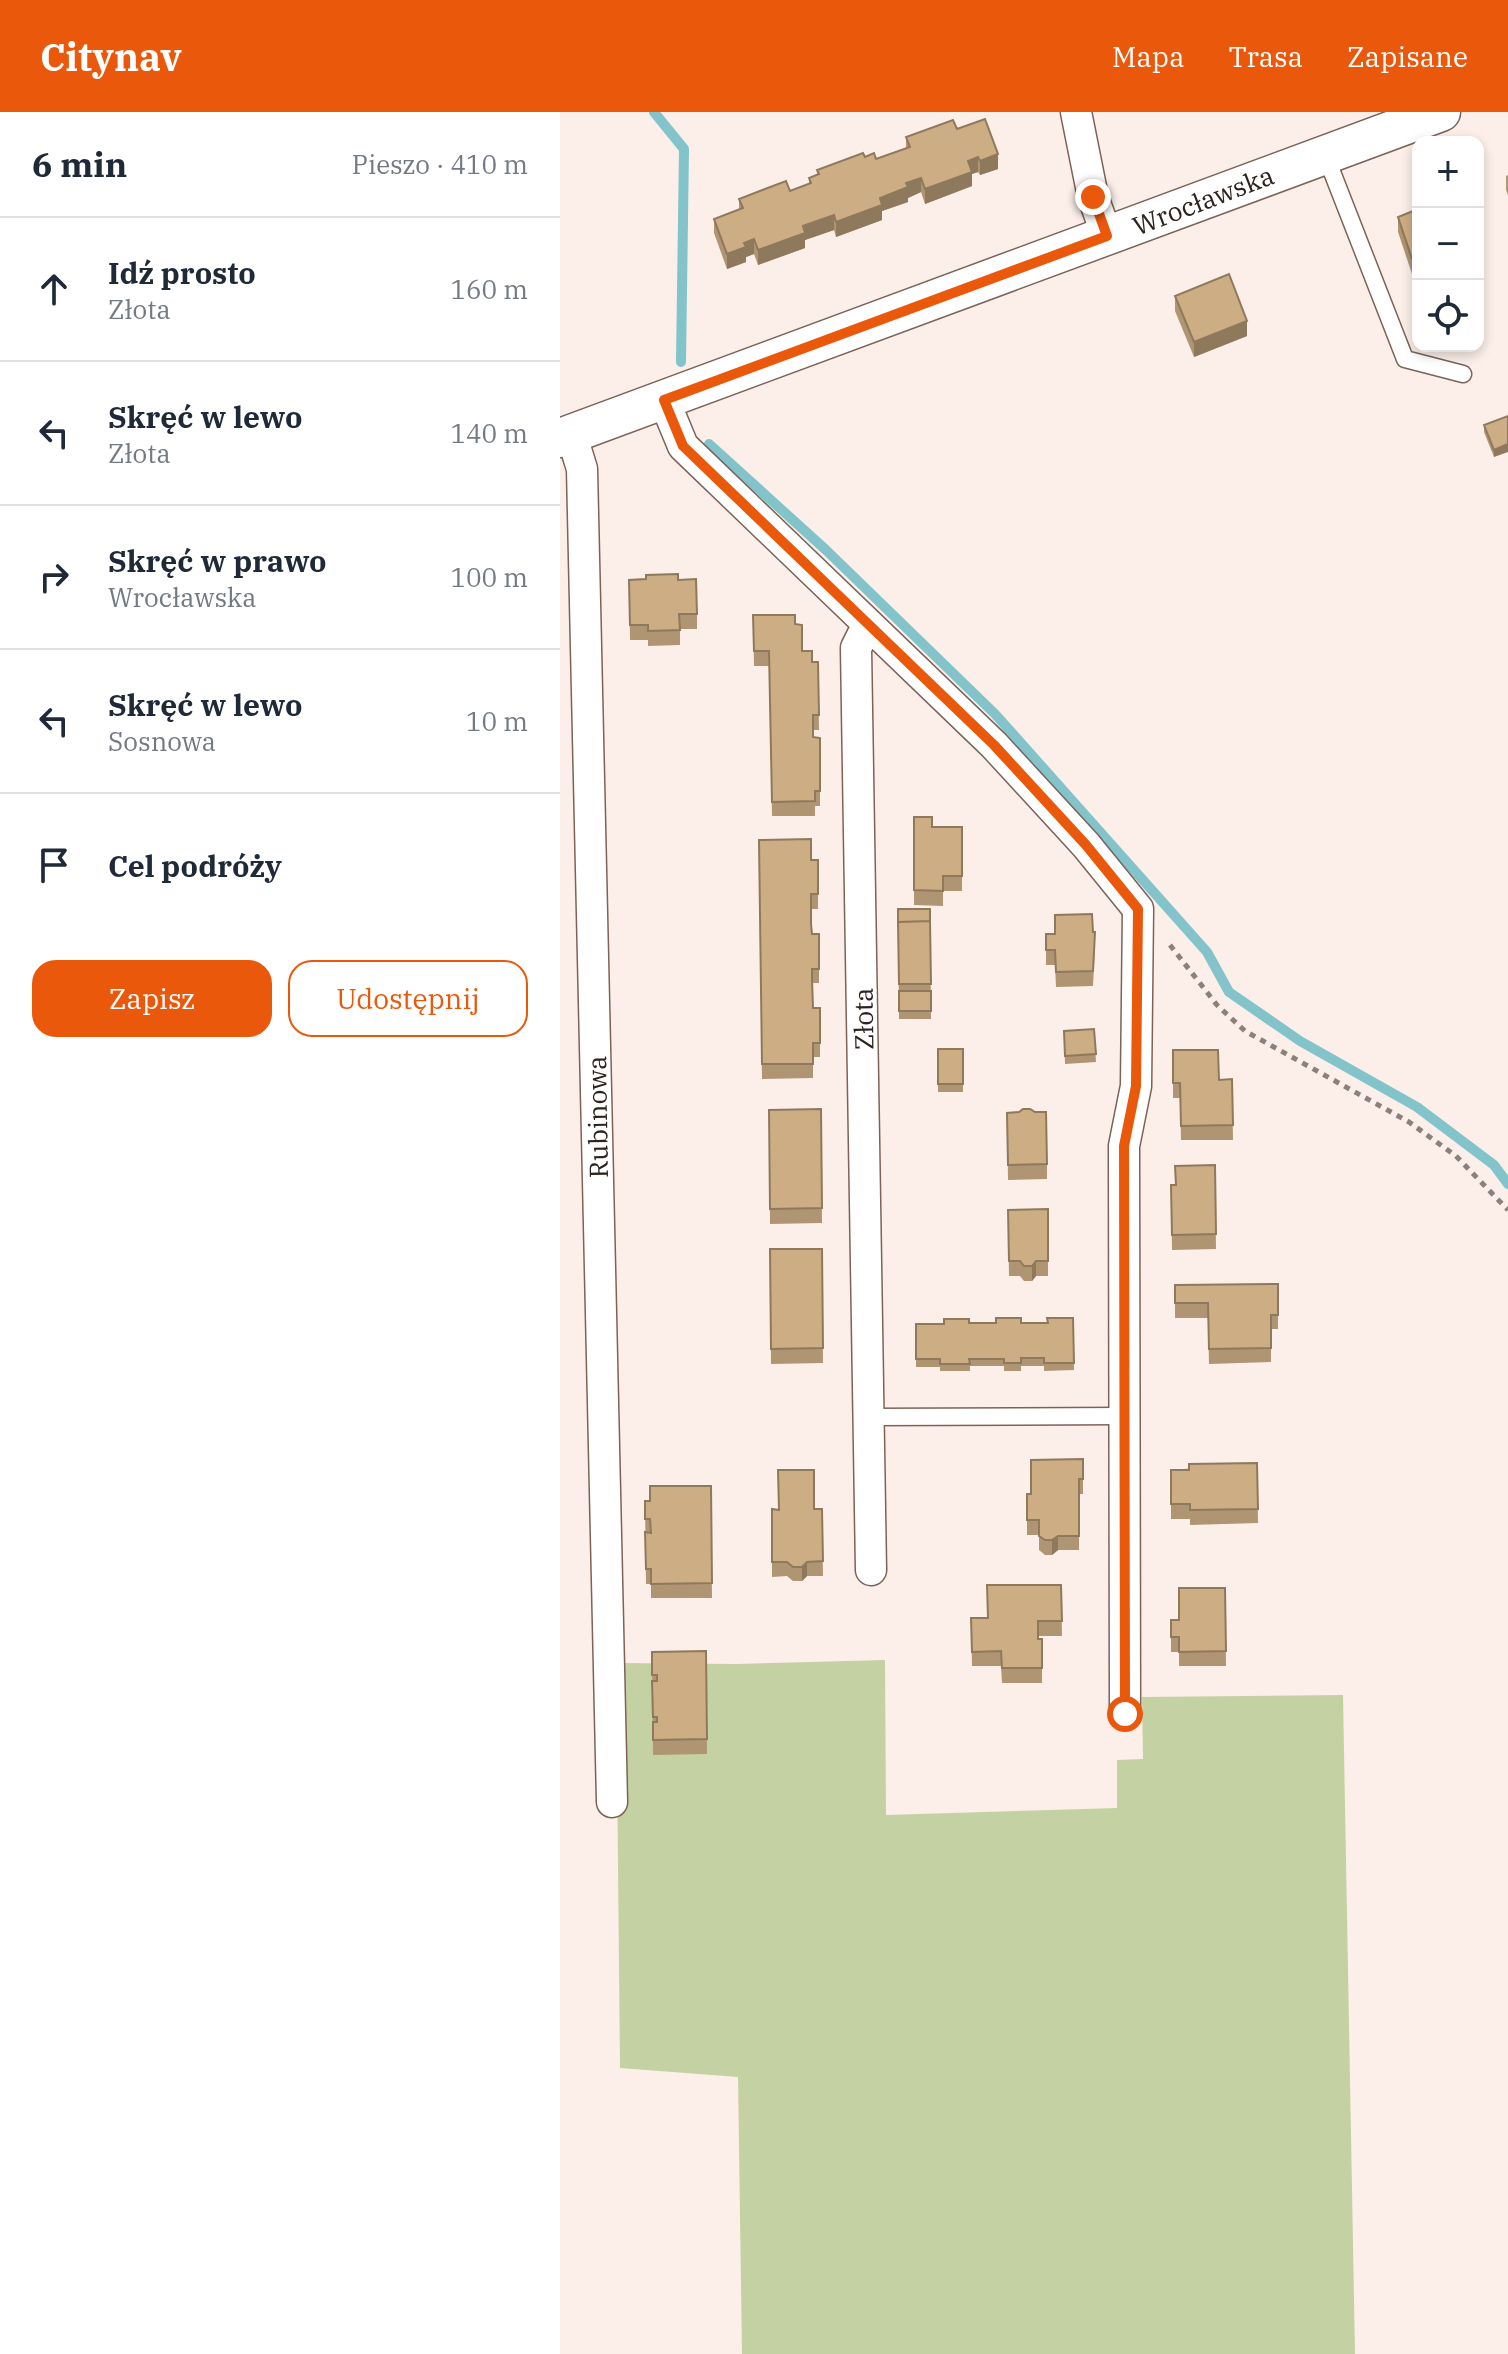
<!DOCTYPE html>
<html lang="pl">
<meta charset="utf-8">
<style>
body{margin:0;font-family:"IBM Plex Serif",serif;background:#f6f6f7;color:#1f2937}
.controls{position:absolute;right:24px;top:24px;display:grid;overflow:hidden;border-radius:16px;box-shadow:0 4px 12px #0003}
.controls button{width:72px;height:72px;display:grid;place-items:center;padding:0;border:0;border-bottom:2px solid #e0e1e3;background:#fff;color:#1f2937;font:40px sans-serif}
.stop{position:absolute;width:24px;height:24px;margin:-18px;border:6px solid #ea580c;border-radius:50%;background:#fff}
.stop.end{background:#ea580c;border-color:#fff;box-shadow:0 2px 8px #0008}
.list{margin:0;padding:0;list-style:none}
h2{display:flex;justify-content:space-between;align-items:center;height:104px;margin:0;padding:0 32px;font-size:34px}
h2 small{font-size:26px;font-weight:400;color:#747a83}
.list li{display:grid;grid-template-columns:52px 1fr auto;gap:24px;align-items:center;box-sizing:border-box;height:144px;padding:0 32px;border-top:2px solid #e0e1e3}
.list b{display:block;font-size:30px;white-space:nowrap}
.list p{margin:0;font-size:26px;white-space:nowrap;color:#747a83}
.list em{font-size:26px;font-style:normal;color:#747a83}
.actions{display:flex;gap:16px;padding:24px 32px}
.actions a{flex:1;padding:18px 0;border:2px solid #ea580c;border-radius:24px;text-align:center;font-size:28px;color:#ea580c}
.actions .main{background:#ea580c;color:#fff}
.icon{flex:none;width:44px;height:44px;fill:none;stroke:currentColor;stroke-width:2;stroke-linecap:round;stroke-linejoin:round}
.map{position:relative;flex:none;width:948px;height:2242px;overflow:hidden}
header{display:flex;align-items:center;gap:48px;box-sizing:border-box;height:112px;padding:0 40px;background:#ea580c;color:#fff}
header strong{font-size:38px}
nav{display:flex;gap:44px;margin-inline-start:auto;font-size:28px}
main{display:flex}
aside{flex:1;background:#fff}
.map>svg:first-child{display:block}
.green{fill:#c4d1a3}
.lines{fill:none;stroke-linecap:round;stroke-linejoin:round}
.stream{stroke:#83c3ca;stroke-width:10}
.service-casing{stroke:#7d6257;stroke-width:19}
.minor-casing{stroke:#7d6257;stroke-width:33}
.tertiary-casing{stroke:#7d6257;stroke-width:41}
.path{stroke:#8c807b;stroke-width:5;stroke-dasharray:6 6;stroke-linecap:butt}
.service{stroke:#fff;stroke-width:16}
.minor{stroke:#fff;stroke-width:30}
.tertiary{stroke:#fff;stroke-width:38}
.wall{fill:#af9572}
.shaded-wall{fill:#8f795c}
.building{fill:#ccad84;stroke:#8f795c;stroke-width:2}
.route{stroke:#ea580c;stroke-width:10}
.labels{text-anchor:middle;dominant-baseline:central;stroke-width:7;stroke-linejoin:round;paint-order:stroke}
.street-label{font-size:26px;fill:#2d221d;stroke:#fff}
</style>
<header>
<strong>Citynav</strong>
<nav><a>Mapa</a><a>Trasa</a><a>Zapisane</a></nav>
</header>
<main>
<aside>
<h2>6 min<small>Pieszo · 410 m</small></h2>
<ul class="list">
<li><svg class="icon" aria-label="ahead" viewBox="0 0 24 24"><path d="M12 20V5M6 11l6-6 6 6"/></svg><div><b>Idź prosto</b><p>Złota</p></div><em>160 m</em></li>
<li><svg class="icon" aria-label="left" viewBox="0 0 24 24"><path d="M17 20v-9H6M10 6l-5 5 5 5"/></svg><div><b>Skręć w lewo</b><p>Złota</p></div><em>140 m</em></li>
<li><svg class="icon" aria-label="right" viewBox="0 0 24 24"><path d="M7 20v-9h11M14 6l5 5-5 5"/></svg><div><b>Skręć w prawo</b><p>Wrocławska</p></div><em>100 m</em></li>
<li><svg class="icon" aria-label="left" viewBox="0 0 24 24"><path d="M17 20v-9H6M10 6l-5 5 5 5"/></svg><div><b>Skręć w lewo</b><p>Sosnowa</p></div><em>10 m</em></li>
<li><svg class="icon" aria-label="arrive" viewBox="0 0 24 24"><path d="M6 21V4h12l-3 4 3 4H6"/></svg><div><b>Cel podróży</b></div></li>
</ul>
<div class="actions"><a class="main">Zapisz</a><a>Udostępnij</a></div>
</aside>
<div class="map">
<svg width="948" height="2242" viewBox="0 0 948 2242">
<rect width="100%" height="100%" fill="#fcefea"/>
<path class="green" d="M 325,1548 L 326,1703 L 557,1696 L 557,1648 L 583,1647 L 582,1585 L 783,1583 L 795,2242 L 182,2242 L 178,1965 L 60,1956 L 56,1551 L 176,1552 Z"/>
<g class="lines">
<path class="stream" d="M 94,0 L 124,37 L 121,250
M 149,332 L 266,438 L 435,602 L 647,840 L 669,880 L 740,929 L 857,995 L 934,1053 L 948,1072"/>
<g class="service-casing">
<path id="service" d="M 765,42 L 845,247 L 903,262
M 309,1305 L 565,1304"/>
</g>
<g class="minor-casing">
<path id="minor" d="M 516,0 L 533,85 L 547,124
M 104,288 L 123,334 L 434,633 L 526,733 L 578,797 L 576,974 L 564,1034 L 565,1602
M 11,321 L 22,357 L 52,1690
M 308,512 L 296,536 L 311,1458"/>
</g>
<g class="tertiary-casing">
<path id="tertiary" d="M 0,326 L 881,0"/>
</g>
<path class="path" d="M 610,833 L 657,893 L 685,919 L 849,1010 L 896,1044 L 948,1098"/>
<use href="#service" class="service"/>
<use href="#minor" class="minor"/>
<use href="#tertiary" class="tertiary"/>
</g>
<path class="wall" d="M 397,17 L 438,57 L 420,63 L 418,60 L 412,62 L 412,74 L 365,92 L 361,80 L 348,86 L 348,90 L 322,99 L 322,108 L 276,125 L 274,118 L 245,128 L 245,136 L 198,153 L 194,142 L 186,145 L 186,150 L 167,157 L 154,121 L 154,107 L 179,97 L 179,87 L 230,79 L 249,72 L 249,66 L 257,62 L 257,58 L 305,45 L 316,47 L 346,36 L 346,25 Z
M 948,63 L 948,83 L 946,78 L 946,64 Z
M 858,97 L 858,168 L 852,162 L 838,120 L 838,105 Z
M 615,184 L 687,224 L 634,245 L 615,199 Z
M 948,304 L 934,345 L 924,320 L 924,313 Z
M 69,468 L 118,468 L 137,502 L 137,517 L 120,517 L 120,533 L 88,534 L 88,528 L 70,528 Z
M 193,503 L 235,512 L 242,539 L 252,550 L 258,550 L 259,618 L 253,618 L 253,625 L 260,626 L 260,694 L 255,694 L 255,704 L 212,704 L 209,554 L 194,554 Z
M 354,705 L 372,715 L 402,715 L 402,779 L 383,779 L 383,794 L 354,793 Z
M 199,728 L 251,748 L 258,782 L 258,797 L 251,797 L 252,822 L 259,822 L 259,871 L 252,871 L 253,896 L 260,896 L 260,945 L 253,945 L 253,966 L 202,967 Z
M 338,797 L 370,797 L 371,907 L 339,907 Z
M 533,820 L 535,834 L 533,874 L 496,875 L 495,853 L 486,853 L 486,837 Z
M 534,917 L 536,950 L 505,952 L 504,919 Z
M 378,937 L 403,937 L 403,980 L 378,980 Z
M 613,938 L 659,968 L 672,967 L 673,1028 L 621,1028 L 620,986 L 613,986 Z
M 261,997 L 262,1111 L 210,1112 L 209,998 Z
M 447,1001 L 487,1052 L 487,1067 L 448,1068 Z
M 655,1053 L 656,1137 L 612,1138 L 611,1073 L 615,1073 Z
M 488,1097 L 488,1164 L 476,1164 L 472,1169 L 464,1169 L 460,1164 L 449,1164 L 448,1098 Z
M 210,1137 L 262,1137 L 263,1251 L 211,1252 Z
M 718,1172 L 718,1217 L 711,1217 L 711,1250 L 649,1252 L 648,1206 L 615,1206 L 615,1173 Z
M 513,1206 L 514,1258 L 484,1259 L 484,1254 L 461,1254 L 461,1259 L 444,1259 L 444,1254 L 410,1254 L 410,1259 L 380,1259 L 380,1255 L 356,1255 L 356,1212 L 488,1211 Z
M 523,1347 L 523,1382 L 519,1382 L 519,1438 L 498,1438 L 492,1443 L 485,1443 L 479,1438 L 479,1423 L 467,1423 L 467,1382 L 471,1382 Z
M 697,1351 L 698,1411 L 630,1413 L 630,1407 L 611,1407 L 611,1358 Z
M 151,1374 L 152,1486 L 91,1486 L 91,1472 L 86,1472 L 85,1389 L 90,1389 Z
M 212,1397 L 262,1397 L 263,1464 L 247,1464 L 242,1469 L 233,1469 L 227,1464 L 212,1465 Z
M 501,1473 L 502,1524 L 478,1524 L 478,1527 L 482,1527 L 482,1571 L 442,1571 L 441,1554 L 412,1554 L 411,1506 L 427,1506 Z
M 665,1476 L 666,1554 L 619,1554 L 619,1540 L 611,1540 L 611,1523 L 619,1508 Z
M 146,1539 L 147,1642 L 93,1643 L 92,1540 Z"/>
<path class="shaded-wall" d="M 438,42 L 438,57 L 420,63 L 420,49 Z
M 418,45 L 418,60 L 412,62 L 412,74 L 365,92 L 365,77 L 408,49 Z
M 361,66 L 361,80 L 348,86 L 348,90 L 322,99 L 322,108 L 276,125 L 276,110 L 346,71 Z
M 274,103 L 274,118 L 245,128 L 245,136 L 198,153 L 198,138 L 243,114 Z
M 194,127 L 194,142 L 186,145 L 186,150 L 167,157 L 167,142 L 184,131 Z
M 687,209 L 687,224 L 634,245 L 634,230 Z
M 948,332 L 948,340 L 934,345 L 934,338 Z
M 476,1149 L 476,1164 L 472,1169 L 472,1154 Z
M 498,1424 L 498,1438 L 492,1443 L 492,1428 Z
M 247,1450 L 247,1464 L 242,1469 L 242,1455 Z"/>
<path class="building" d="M 425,7 L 438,42 L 420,49 L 418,45 L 408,49 L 412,60 L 365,77 L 361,66 L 346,71 L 348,75 L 320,86 L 322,93 L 276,110 L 274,103 L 243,114 L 245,121 L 198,138 L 194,127 L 184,131 L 186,135 L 167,142 L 154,107 L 183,96 L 179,87 L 226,69 L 230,79 L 251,71 L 249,66 L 259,62 L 257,58 L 303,41 L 305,45 L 314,41 L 316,47 L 350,35 L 346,25 L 393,8 L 397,17 Z
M 858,97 L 858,153 L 852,147 L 838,105 Z
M 669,162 L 687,209 L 634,230 L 615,184 Z
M 948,304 L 948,332 L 934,338 L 924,313 Z
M 118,462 L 118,468 L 136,467 L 137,502 L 119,502 L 120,518 L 88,519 L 88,513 L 70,513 L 69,468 L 86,467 L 86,463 Z
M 193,503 L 235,503 L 235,512 L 242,513 L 242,539 L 252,539 L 252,550 L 258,550 L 259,603 L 253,603 L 253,625 L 260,626 L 260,679 L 255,679 L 255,689 L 212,690 L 209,539 L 194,539 Z
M 354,705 L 372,705 L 372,715 L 402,715 L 402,764 L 383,764 L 383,779 L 354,778 Z
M 251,727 L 251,748 L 258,748 L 258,782 L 251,782 L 251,812 L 252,822 L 259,822 L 259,857 L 252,857 L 252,867 L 253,896 L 260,896 L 260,931 L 253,931 L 253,952 L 202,952 L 199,728 Z
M 338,797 L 370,797 L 370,809 L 338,810 Z
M 532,802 L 533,820 L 535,820 L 533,859 L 496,860 L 495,838 L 486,838 L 486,822 L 495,822 L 495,803 Z
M 370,809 L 371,872 L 339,872 L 338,810 Z
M 339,879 L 371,879 L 371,899 L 339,899 Z
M 534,917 L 536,942 L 505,944 L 504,919 Z
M 378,937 L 403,937 L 403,972 L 378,972 Z
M 613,938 L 658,938 L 659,968 L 672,967 L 673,1013 L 621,1014 L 620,971 L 613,971 Z
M 261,997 L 262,1096 L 210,1097 L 209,998 Z
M 463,997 L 470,997 L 475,1000 L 486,1000 L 487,1052 L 448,1053 L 447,1001 L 459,1000 Z
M 655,1053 L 656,1122 L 612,1123 L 611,1073 L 616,1073 L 615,1054 Z
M 488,1097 L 488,1149 L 476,1149 L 472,1154 L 464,1154 L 460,1149 L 449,1149 L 448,1098 Z
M 210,1137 L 262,1137 L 263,1236 L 211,1237 Z
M 718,1172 L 718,1203 L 711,1203 L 711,1236 L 649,1237 L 648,1191 L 615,1191 L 615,1173 Z
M 436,1206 L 461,1206 L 461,1211 L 488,1211 L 487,1206 L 513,1206 L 514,1251 L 484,1251 L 484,1246 L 461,1246 L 461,1251 L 444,1251 L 444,1247 L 409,1247 L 410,1252 L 380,1252 L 380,1247 L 356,1247 L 356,1212 L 384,1212 L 384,1207 L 409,1207 L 409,1211 L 436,1211 Z
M 523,1347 L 523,1367 L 519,1367 L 519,1424 L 498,1424 L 492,1428 L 485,1428 L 479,1424 L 479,1408 L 467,1408 L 467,1382 L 471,1382 L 471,1348 Z
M 697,1351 L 698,1397 L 630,1398 L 630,1392 L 611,1392 L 611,1358 L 629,1358 L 629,1352 Z
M 218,1358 L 254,1358 L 254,1397 L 262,1397 L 263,1449 L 247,1450 L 242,1455 L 233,1455 L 227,1450 L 212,1450 L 212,1397 L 219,1398 Z
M 90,1374 L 151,1374 L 152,1471 L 91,1472 L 91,1457 L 86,1457 L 85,1420 L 91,1421 L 90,1407 L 85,1407 L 85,1389 L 90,1389 Z
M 427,1473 L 501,1473 L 502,1509 L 478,1509 L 478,1527 L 482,1527 L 482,1556 L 442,1556 L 441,1539 L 412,1540 L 411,1506 L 428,1506 Z
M 619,1476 L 665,1476 L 666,1539 L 619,1540 L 619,1525 L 611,1525 L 611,1508 L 619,1508 Z
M 146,1539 L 147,1627 L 93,1628 L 93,1610 L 97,1610 L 97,1605 L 93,1605 L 92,1569 L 97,1569 L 97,1563 L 92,1563 L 92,1540 Z"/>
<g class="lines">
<path class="route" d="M 533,85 L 547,124 L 104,288 L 123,334 L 434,633 L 526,733 L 578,797 L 576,974 L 564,1034 L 565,1602"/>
</g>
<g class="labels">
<g class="street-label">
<text transform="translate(643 88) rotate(-21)">Wrocławska</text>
<text transform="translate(303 907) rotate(-91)">Złota</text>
<text transform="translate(37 1005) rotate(-91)">Rubinowa</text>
</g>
</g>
</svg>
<div class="controls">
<button>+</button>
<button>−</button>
<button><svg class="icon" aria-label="locate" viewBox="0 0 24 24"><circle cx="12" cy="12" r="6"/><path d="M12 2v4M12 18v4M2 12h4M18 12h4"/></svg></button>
</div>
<div class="stop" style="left:565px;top:1602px"></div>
<div class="stop end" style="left:533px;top:85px"></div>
</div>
</main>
